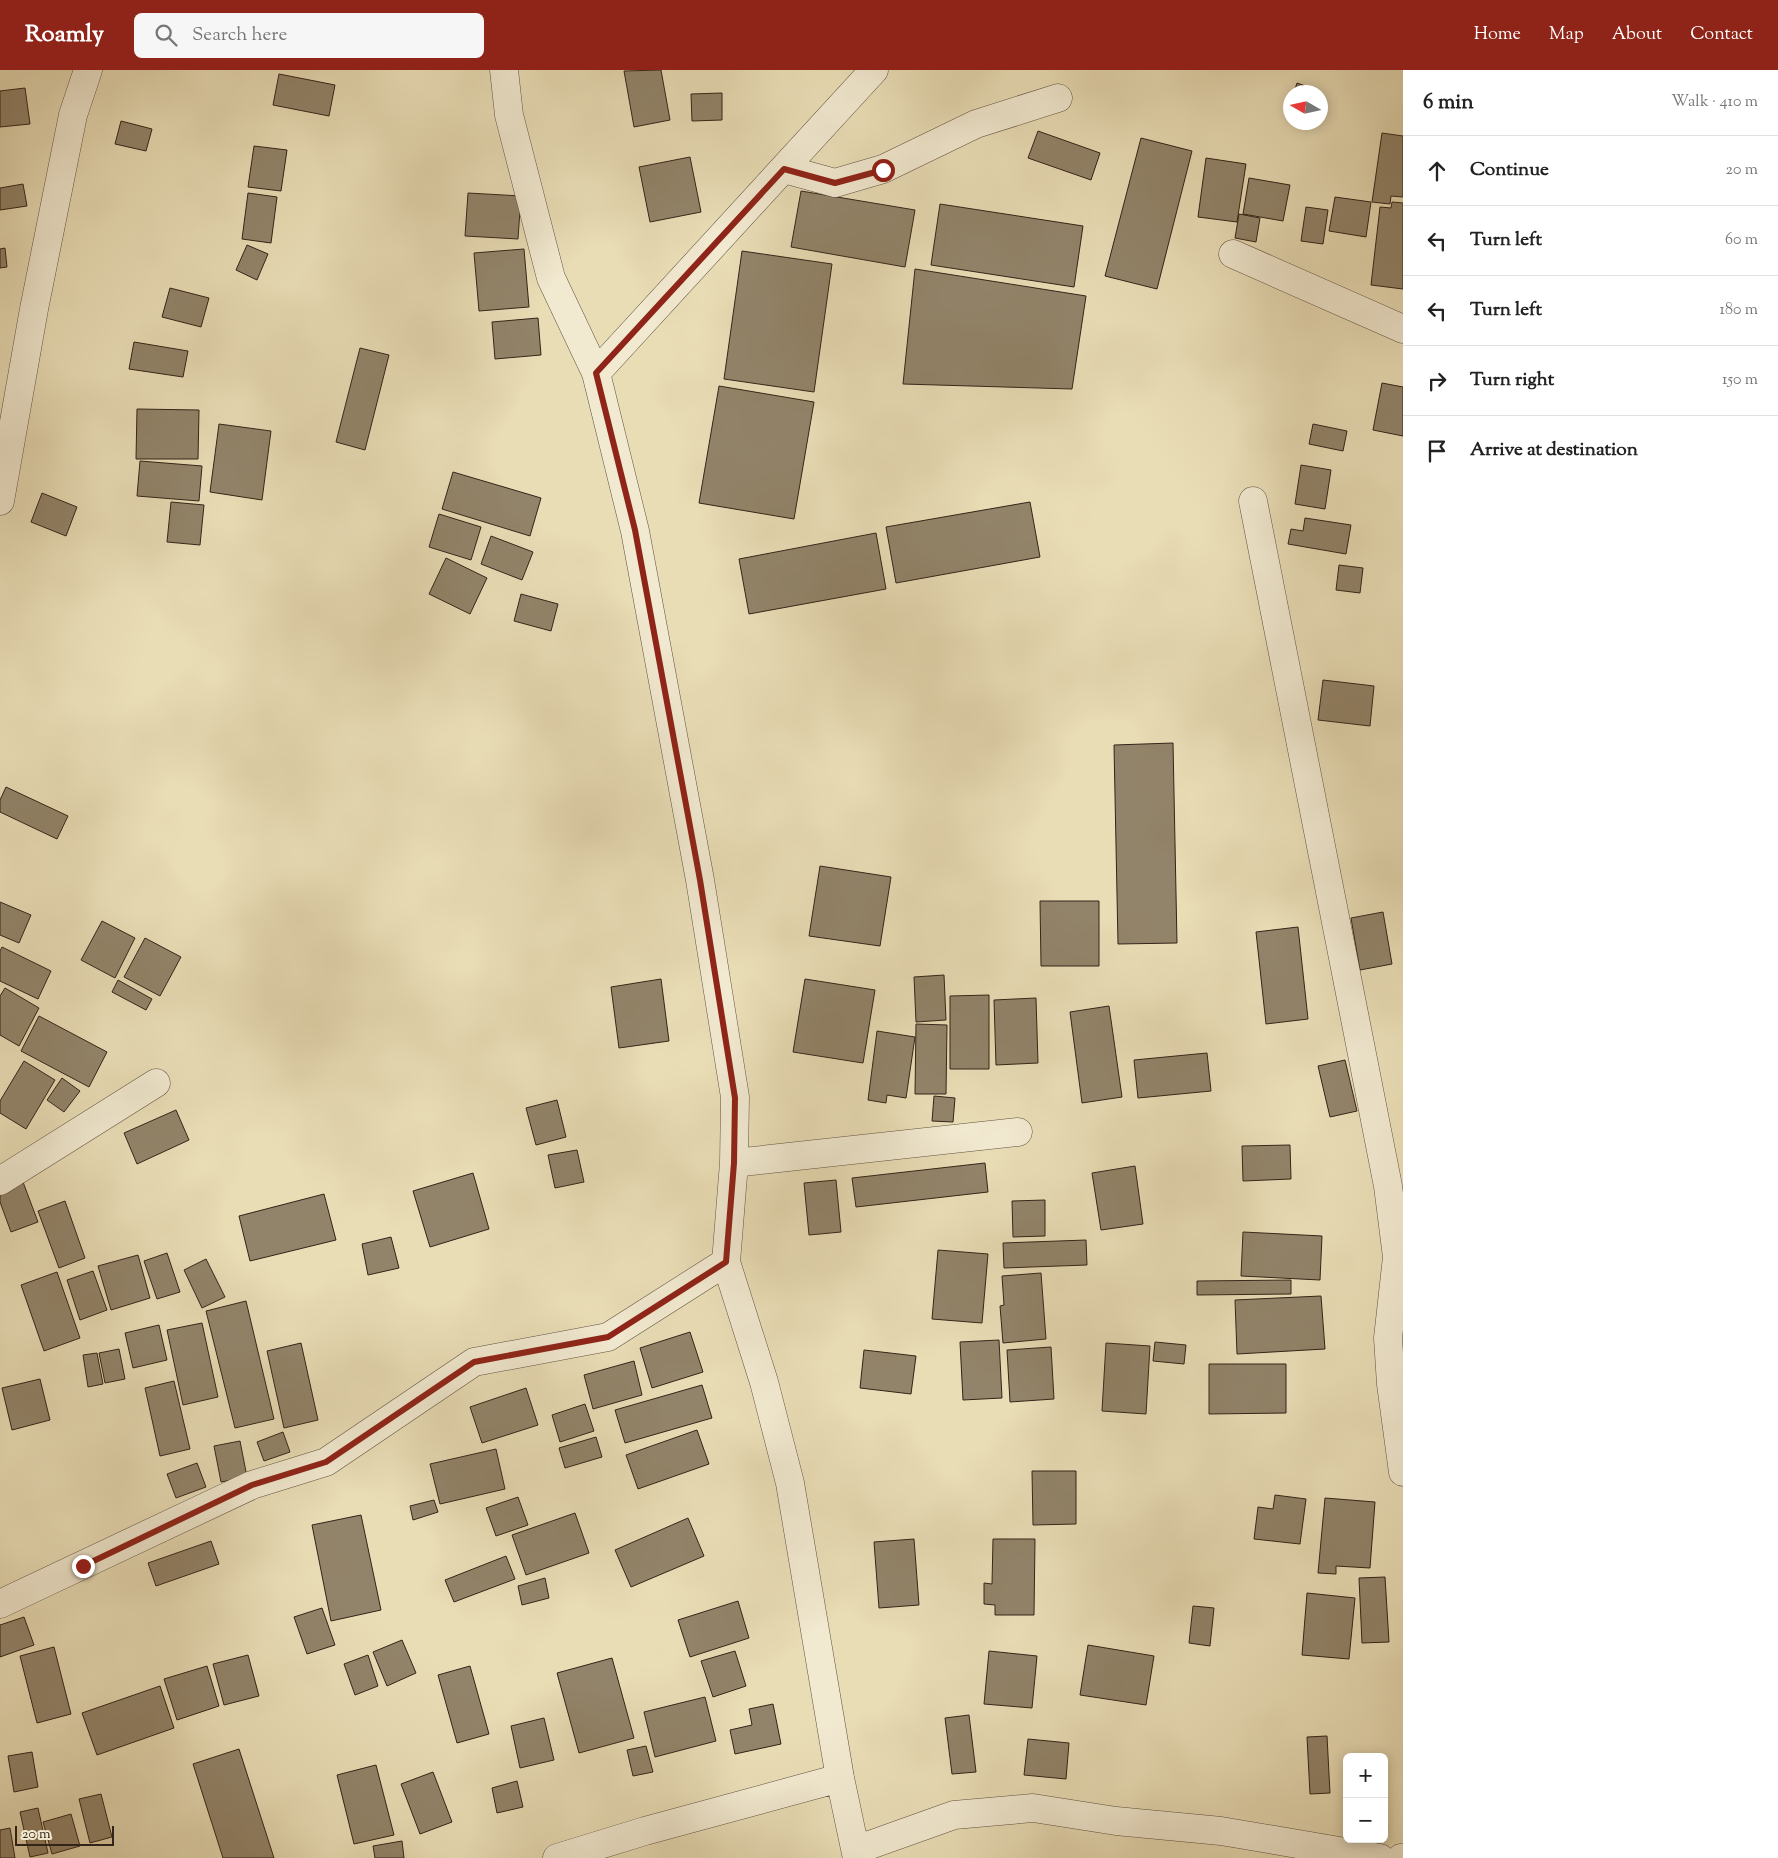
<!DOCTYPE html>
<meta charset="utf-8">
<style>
body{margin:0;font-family:"Sorts Mill Goudy",serif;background:#f6f6f6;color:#222}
.controls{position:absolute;right:15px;bottom:15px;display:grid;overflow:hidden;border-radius:8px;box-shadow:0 2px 12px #0003}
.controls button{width:45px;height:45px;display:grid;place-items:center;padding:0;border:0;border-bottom:1px solid #e0e0e0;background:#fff;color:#222;font:25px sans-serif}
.compass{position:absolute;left:1283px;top:15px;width:45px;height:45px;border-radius:50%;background:#fff;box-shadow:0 2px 12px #0003;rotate:279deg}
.scale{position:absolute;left:15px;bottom:12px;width:99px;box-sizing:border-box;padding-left:5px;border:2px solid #342318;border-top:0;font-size:14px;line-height:18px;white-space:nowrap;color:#342318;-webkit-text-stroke:4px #f1e9d0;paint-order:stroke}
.stop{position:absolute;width:15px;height:15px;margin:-11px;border:4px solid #8f2418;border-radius:50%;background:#fff}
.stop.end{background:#8f2418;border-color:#fff;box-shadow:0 1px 5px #0008}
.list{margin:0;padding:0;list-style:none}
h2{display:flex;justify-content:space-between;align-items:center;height:65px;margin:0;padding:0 20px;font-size:21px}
h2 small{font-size:16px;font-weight:400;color:#767676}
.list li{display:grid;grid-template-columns:32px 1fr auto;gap:15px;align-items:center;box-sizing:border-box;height:70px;padding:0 20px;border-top:1px solid #e0e0e0}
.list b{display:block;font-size:19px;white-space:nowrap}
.list em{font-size:16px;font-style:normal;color:#767676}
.icon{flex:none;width:28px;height:28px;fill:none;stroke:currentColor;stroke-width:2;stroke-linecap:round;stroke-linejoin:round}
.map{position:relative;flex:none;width:1403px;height:1788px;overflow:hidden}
header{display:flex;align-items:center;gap:30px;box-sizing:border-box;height:70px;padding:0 25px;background:#8f2418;color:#fff}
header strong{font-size:24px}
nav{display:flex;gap:28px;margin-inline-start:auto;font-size:18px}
.search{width:350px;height:45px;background:#f6f6f6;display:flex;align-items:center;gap:12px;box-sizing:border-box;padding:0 18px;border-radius:8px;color:#767676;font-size:19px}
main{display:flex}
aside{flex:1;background:#fff}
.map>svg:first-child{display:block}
.building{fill:#92846a;stroke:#342318}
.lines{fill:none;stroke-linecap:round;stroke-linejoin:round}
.minor-casing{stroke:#615240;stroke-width:29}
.minor{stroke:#f1e9d0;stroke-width:28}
.route{stroke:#8f2418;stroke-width:6}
</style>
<header>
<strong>Roamly</strong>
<div class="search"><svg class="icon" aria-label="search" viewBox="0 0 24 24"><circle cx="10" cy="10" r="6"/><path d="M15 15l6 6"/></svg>Search here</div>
<nav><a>Home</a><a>Map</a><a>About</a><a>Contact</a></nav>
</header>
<main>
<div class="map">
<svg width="1403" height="1788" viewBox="0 0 1403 1788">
<rect width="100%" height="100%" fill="#e9ddb6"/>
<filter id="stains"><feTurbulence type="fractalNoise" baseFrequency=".004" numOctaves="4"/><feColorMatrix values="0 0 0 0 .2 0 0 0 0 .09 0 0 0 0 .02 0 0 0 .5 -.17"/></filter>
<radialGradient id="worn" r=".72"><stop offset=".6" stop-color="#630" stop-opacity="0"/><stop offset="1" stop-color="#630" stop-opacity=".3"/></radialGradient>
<path class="building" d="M 661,0 L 670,50 L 634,57 L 624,1 Z
M 279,4 L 335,15 L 329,46 L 273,35 Z
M 1297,13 L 1314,19 L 1312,22 L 1294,22 Z
M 25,18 L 30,54 L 0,57 L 0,21 Z
M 722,23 L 722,50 L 692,51 L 691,24 Z
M 121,51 L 152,59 L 146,81 L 115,74 Z
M 1038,61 L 1100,83 L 1091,110 L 1028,88 Z
M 1382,63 L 1403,66 L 1403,127 L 1391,126 L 1390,134 L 1372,132 Z
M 1141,68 L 1192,81 L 1157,219 L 1105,206 Z
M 254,76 L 287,80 L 281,121 L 248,117 Z
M 690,87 L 701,142 L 650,152 L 639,97 Z
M 1206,88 L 1246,94 L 1237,152 L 1198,147 Z
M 1249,108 L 1290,115 L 1283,151 L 1243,144 Z
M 23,114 L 27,136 L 0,140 L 0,118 Z
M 801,121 L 915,140 L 905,197 L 791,177 Z
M 248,123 L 277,127 L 271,173 L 242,169 Z
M 468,123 L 521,126 L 518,169 L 465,166 Z
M 1335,127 L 1371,132 L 1366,167 L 1329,161 Z
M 1392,132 L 1403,133 L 1403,219 L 1371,215 L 1380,137 L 1391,138 Z
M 940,134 L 1083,156 L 1074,217 L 931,195 Z
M 1306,137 L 1328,140 L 1323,174 L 1301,171 Z
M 1239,144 L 1260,148 L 1256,172 L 1235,168 Z
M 247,175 L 268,184 L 257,210 L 236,200 Z
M 5,178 L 7,197 L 0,198 L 0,179 Z
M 524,179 L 529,237 L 479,241 L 474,183 Z
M 742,181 L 832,194 L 814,322 L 724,309 Z
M 915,199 L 1086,226 L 1072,319 L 903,314 Z
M 170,218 L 209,228 L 201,257 L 162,247 Z
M 538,248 L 541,285 L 495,289 L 492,252 Z
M 134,272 L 188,281 L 183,307 L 129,299 Z
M 360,278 L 389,285 L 365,380 L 336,372 Z
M 1382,313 L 1403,317 L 1403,366 L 1373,360 Z
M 719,316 L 814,332 L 794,449 L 699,433 Z
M 137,339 L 199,340 L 198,389 L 136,389 Z
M 219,354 L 271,361 L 262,430 L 210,422 Z
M 1313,354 L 1347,361 L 1343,381 L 1309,374 Z
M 140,391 L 202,396 L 199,431 L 137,426 Z
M 1301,395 L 1331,400 L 1325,439 L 1295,434 Z
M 453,402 L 541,428 L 530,466 L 442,439 Z
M 42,423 L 77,437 L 66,466 L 31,452 Z
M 171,432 L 204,435 L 200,475 L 167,472 Z
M 1030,432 L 1040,487 L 896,513 L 886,457 Z
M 439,444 L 481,457 L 471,490 L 429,477 Z
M 1305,448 L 1351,455 L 1346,484 L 1288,474 L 1291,459 L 1303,461 Z
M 876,463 L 886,519 L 749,544 L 739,489 Z
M 491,466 L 533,482 L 522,510 L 481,494 Z
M 446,488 L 487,508 L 470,544 L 429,524 Z
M 1339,495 L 1363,498 L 1360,523 L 1336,520 Z
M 521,524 L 558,534 L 551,561 L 514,551 Z
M 1323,610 L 1374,616 L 1370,656 L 1318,650 Z
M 1173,673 L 1177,873 L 1118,874 L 1114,675 Z
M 6,717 L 68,746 L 57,769 L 0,742 L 0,730 Z
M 820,796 L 891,807 L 880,876 L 809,866 Z
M 1040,831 L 1099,831 L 1099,896 L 1041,896 Z
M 0,832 L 31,845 L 19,873 L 0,865 Z
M 1383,842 L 1392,894 L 1360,900 L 1351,848 Z
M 102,851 L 135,868 L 115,908 L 81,890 Z
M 1298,857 L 1308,949 L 1266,954 L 1256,862 Z
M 145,868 L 181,887 L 160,926 L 124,907 Z
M 2,877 L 51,901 L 38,929 L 0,911 L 0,881 Z
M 944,905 L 946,950 L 916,952 L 914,907 Z
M 661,909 L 669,971 L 619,978 L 611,917 Z
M 805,909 L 875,920 L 863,993 L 793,982 Z
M 118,910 L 152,929 L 146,940 L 112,922 Z
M 5,918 L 39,938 L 19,976 L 0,965 L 0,926 Z
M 989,925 L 989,999 L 950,999 L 950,926 Z
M 1036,928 L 1038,993 L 996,995 L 994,930 Z
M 1109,936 L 1122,1027 L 1082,1033 L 1070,942 Z
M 39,946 L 107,982 L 89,1017 L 21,981 Z
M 916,954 L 947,955 L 946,1024 L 915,1024 Z
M 877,961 L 915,967 L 906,1028 L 887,1025 L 886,1033 L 868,1030 Z
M 1207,983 L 1211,1021 L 1138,1028 L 1134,990 Z
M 1345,990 L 1357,1041 L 1330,1047 L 1318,996 Z
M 24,991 L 55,1010 L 26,1059 L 0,1043 L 0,1031 Z
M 62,1008 L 80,1021 L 64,1042 L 47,1030 Z
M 934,1026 L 955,1028 L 953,1052 L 932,1051 Z
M 557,1030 L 566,1067 L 536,1075 L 526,1038 Z
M 176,1040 L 189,1070 L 137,1094 L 124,1063 Z
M 1290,1075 L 1291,1109 L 1243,1111 L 1242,1076 Z
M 577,1080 L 584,1112 L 555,1118 L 548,1085 Z
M 985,1093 L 988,1122 L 856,1137 L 852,1108 Z
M 1135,1096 L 1143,1154 L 1101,1160 L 1092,1103 Z
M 473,1103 L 489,1159 L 430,1177 L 413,1121 Z
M 836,1110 L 841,1162 L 809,1165 L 804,1113 Z
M 23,1112 L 38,1152 L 11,1162 L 0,1132 L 0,1121 Z
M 324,1124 L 336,1170 L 250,1191 L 239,1146 Z
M 1045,1130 L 1045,1166 L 1013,1167 L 1012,1131 Z
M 65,1131 L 85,1188 L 59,1198 L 38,1141 Z
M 1243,1162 L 1322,1166 L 1320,1210 L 1241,1206 Z
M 391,1167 L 399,1198 L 368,1205 L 362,1174 Z
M 1086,1170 L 1087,1195 L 1004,1198 L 1003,1173 Z
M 938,1180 L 988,1184 L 982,1253 L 932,1249 Z
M 167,1183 L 180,1222 L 157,1229 L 144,1191 Z
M 138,1185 L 150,1228 L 111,1240 L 98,1196 Z
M 206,1189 L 225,1227 L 202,1238 L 184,1200 Z
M 93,1201 L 107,1240 L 80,1250 L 67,1210 Z
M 57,1202 L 80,1268 L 44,1281 L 21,1215 Z
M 1041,1203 L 1046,1269 L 1003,1273 L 1000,1236 L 1004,1235 L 1002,1206 Z
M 1291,1210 L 1291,1224 L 1197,1225 L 1197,1211 Z
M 1321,1226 L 1325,1279 L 1237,1284 L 1235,1230 Z
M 246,1231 L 274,1349 L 235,1358 L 206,1241 Z
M 202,1253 L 218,1327 L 183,1335 L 167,1260 Z
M 159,1255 L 167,1290 L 133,1298 L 125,1263 Z
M 690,1262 L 703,1302 L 652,1318 L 640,1278 Z
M 999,1270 L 1002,1328 L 963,1330 L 960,1272 Z
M 1155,1272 L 1186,1275 L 1184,1294 L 1153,1291 Z
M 301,1273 L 318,1350 L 284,1358 L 267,1281 Z
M 1106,1273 L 1150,1276 L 1146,1344 L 1102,1341 Z
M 1051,1277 L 1054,1329 L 1010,1332 L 1007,1280 Z
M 119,1279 L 125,1309 L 105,1313 L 99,1283 Z
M 864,1280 L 916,1286 L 911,1324 L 860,1318 Z
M 97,1283 L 103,1314 L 88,1317 L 83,1285 Z
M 634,1291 L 642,1325 L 593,1339 L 584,1305 Z
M 1209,1294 L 1286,1294 L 1286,1343 L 1209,1344 Z
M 40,1309 L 50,1350 L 12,1360 L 2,1318 Z
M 174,1311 L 190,1379 L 160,1386 L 145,1318 Z
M 702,1315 L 712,1348 L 625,1373 L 615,1340 Z
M 526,1318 L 538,1355 L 482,1373 L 470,1337 Z
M 585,1334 L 594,1361 L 560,1372 L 552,1345 Z
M 697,1360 L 709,1394 L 638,1419 L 626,1385 Z
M 283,1362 L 290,1382 L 264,1391 L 257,1372 Z
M 596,1367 L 602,1387 L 565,1398 L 559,1378 Z
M 240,1371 L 247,1407 L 221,1412 L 214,1376 Z
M 496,1379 L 505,1419 L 440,1434 L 430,1394 Z
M 197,1393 L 206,1417 L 176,1428 L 167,1404 Z
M 1032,1401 L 1076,1401 L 1076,1454 L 1033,1455 Z
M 1275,1425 L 1306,1429 L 1300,1474 L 1254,1469 L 1258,1437 L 1273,1439 Z
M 518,1427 L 528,1455 L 496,1466 L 486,1438 Z
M 1325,1428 L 1375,1432 L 1370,1498 L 1336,1496 L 1336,1504 L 1318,1503 Z
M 434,1430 L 438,1442 L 413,1450 L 410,1436 Z
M 575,1443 L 589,1483 L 526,1505 L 512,1465 Z
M 361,1445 L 381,1540 L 331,1551 L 312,1455 Z
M 688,1448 L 704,1486 L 631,1517 L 615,1480 Z
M 914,1469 L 919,1535 L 879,1538 L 874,1472 Z
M 993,1469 L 1035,1469 L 1034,1545 L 995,1545 L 995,1535 L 984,1534 L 984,1513 L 992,1514 Z
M 211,1471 L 219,1494 L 156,1516 L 148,1493 Z
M 506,1486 L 515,1509 L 454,1532 L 445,1510 Z
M 1385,1507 L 1389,1572 L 1362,1573 L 1359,1508 Z
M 545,1508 L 549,1528 L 522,1535 L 518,1516 Z
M 1307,1523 L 1355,1528 L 1349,1589 L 1302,1585 Z
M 738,1531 L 749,1568 L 690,1587 L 678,1550 Z
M 1193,1536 L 1214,1538 L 1210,1576 L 1189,1573 Z
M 322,1538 L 335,1575 L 307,1584 L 294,1547 Z
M 24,1547 L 34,1575 L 0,1587 L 0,1555 Z
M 402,1570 L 416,1603 L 387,1616 L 373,1582 Z
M 1088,1575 L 1154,1586 L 1146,1635 L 1080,1625 Z
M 54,1577 L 71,1644 L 37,1653 L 20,1586 Z
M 735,1581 L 746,1616 L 713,1627 L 701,1591 Z
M 989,1581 L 1037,1586 L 1032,1638 L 984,1634 Z
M 248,1585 L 259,1626 L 224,1635 L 213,1594 Z
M 368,1585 L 378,1616 L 355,1625 L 344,1594 Z
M 612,1588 L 634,1668 L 579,1683 L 557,1603 Z
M 207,1596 L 219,1636 L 177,1650 L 164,1609 Z
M 470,1596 L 489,1664 L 457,1673 L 438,1605 Z
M 160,1616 L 174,1658 L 97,1685 L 82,1643 Z
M 705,1627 L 716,1671 L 655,1687 L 644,1642 Z
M 773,1634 L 781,1674 L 735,1684 L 730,1660 L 752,1655 L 749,1639 Z
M 969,1645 L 976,1702 L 952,1704 L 945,1648 Z
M 544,1648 L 554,1690 L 520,1698 L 511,1656 Z
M 1327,1666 L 1330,1723 L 1310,1724 L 1307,1667 Z
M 1028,1669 L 1069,1673 L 1066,1709 L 1024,1705 Z
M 646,1676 L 653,1702 L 633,1706 L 627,1680 Z
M 239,1679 L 274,1788 L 223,1788 L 193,1694 Z
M 32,1682 L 38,1717 L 14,1722 L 8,1686 Z
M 376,1695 L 394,1765 L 354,1774 L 337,1705 Z
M 433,1702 L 452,1752 L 420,1764 L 401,1714 Z
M 517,1711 L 523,1737 L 497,1743 L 492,1718 Z
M 101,1724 L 112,1767 L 90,1773 L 79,1729 Z
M 38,1738 L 48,1783 L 30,1787 L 20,1742 Z
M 71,1744 L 80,1776 L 52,1784 L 43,1752 Z
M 10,1758 L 15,1788 L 0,1788 L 0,1760 Z
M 402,1771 L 404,1788 L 375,1788 L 373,1776 Z"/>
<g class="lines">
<g class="minor-casing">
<path id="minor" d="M 504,0 L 509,45 L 551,208 L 596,303 L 635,461 L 700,810 L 735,1027 L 734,1093 L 726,1192 L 764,1312 L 790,1413 L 840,1708 L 857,1788
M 784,99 L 835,113 L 883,99 L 976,54 L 1058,28
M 1233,184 L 1403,259
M 596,303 L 874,0
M 0,431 L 34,239 L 73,45 L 88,0
M 1253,431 L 1388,1116 L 1397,1187 L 1388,1268 L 1391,1314 L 1403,1402
M 734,1093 L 1018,1062
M 0,1111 L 156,1013
M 0,1534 L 252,1415 L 326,1392 L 474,1292 L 608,1267 L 726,1192
M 856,1780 L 954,1745 L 1033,1738 L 1116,1751 L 1221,1761 L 1380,1788
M 557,1788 L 645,1761 L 840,1708
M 1401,1788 L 1403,1788"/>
</g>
<use href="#minor" class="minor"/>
</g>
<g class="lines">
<path class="route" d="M 83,1496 L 252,1415 L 326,1392 L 474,1292 L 608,1267 L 726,1192 L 734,1093 L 735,1028 L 700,810 L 635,460 L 596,303 L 784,99 L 835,113 L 883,100"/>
</g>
<rect width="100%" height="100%" filter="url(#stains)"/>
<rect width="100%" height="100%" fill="url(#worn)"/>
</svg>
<div class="controls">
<button>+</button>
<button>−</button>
</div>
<svg class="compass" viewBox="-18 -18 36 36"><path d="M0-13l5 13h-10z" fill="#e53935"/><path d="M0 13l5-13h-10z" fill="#767676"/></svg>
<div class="scale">20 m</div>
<div class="stop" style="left:883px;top:100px"></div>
<div class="stop end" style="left:83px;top:1496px"></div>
</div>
<aside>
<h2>6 min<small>Walk · 410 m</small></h2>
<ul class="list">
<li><svg class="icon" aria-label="ahead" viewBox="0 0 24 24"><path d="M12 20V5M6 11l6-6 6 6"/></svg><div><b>Continue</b></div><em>20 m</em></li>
<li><svg class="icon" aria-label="left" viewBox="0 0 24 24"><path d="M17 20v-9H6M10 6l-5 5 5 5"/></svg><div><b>Turn left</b></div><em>60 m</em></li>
<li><svg class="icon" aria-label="left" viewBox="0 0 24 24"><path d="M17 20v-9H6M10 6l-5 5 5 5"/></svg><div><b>Turn left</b></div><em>180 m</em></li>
<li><svg class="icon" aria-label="right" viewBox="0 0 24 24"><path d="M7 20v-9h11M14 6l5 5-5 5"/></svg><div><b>Turn right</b></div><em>150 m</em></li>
<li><svg class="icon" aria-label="arrive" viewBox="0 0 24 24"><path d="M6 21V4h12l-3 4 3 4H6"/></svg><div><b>Arrive at destination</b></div></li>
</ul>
</aside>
</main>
